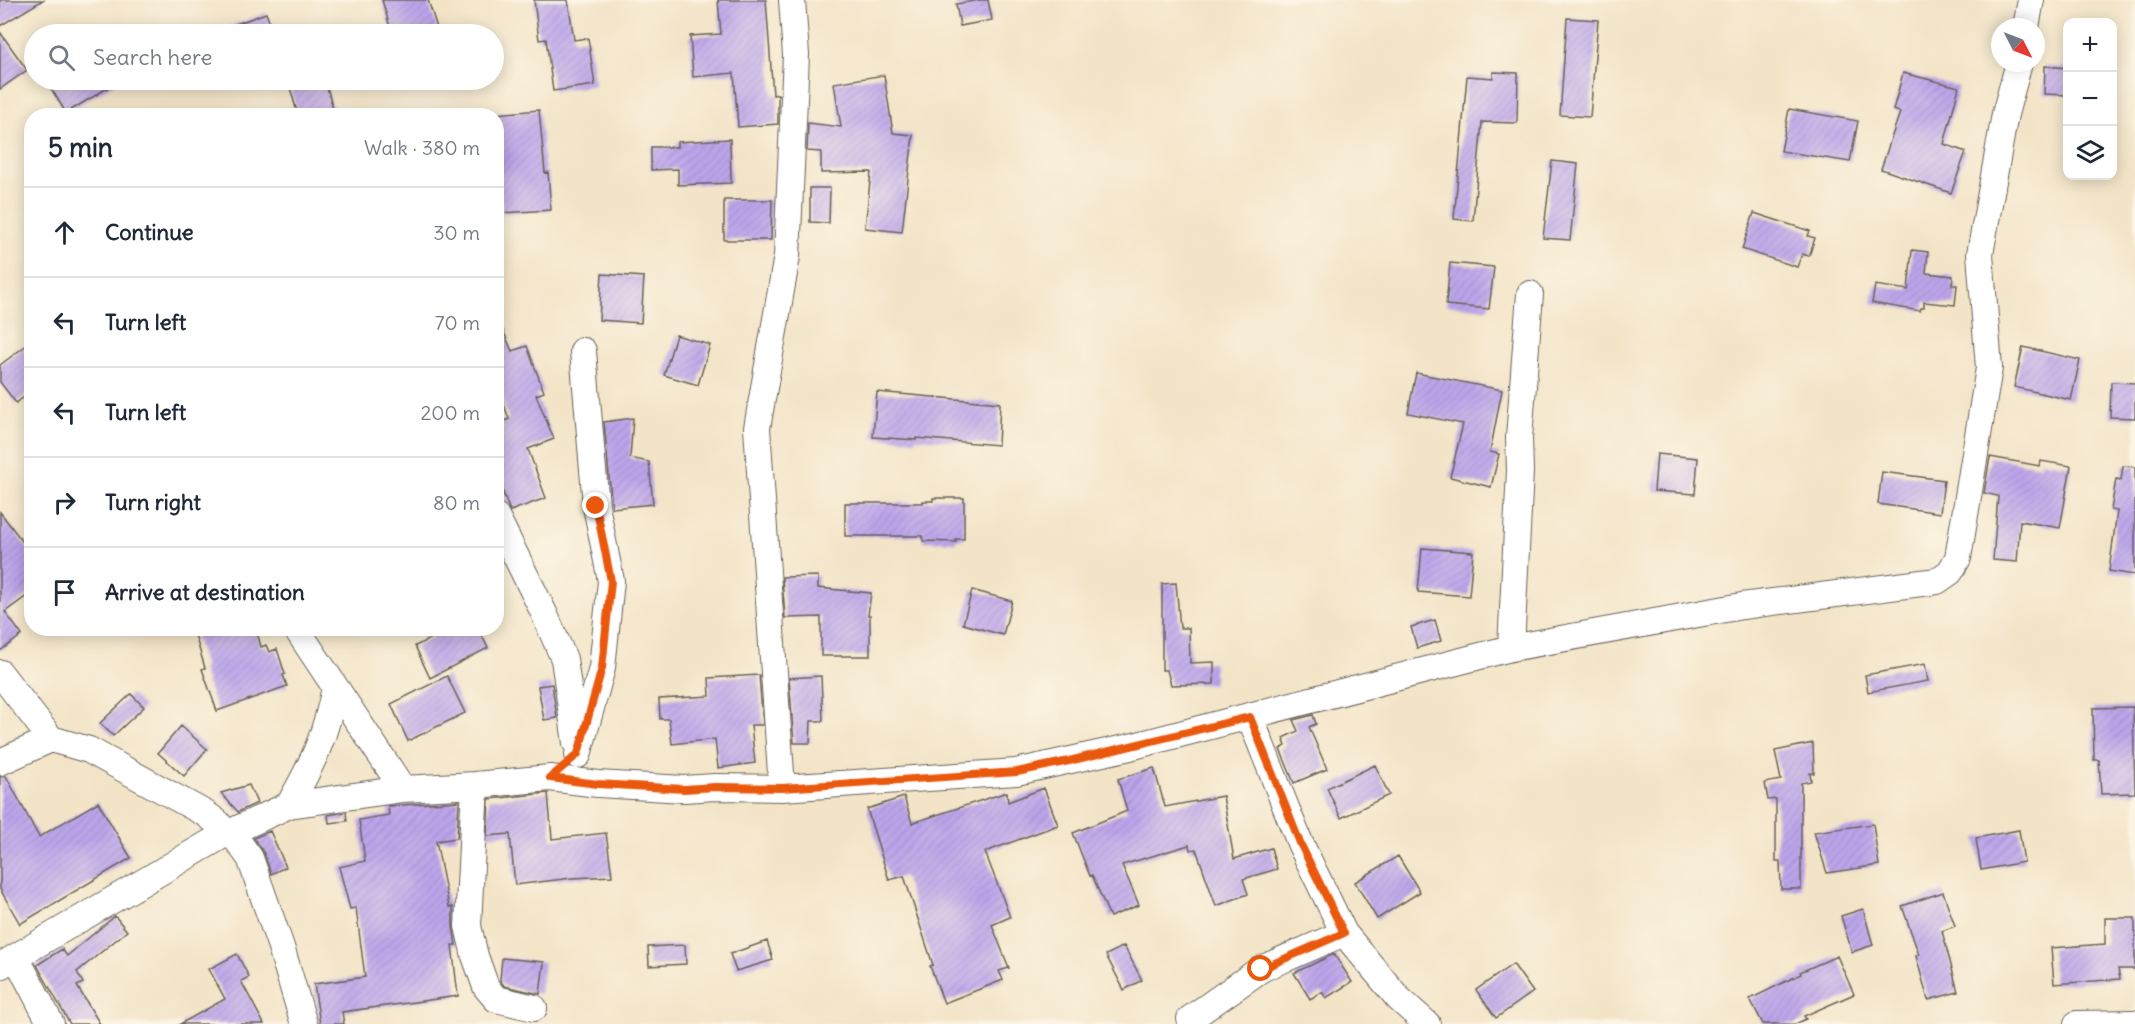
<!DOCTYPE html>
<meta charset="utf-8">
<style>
body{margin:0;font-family:Delius,sans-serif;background:#f6f6f7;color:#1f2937}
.controls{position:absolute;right:18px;top:18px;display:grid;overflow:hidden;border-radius:12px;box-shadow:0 3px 15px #0003}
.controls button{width:54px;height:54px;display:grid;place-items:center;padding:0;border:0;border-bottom:2px solid #e0e1e3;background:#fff;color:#1f2937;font:30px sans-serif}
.compass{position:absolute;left:1991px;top:18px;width:54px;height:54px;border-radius:50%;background:#fff;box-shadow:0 3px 15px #0003;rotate:132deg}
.stop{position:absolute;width:18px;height:18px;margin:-14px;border:4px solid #ea580c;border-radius:50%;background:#fff}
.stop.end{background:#ea580c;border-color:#fff;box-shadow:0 2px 6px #0008}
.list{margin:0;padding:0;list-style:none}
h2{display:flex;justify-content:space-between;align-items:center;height:78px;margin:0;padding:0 24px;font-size:26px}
h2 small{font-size:20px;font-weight:400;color:#747a83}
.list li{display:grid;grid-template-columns:39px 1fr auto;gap:18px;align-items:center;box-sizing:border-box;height:90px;padding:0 24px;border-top:2px solid #e0e1e3}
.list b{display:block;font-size:22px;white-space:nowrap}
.list em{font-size:20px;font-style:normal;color:#747a83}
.icon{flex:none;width:33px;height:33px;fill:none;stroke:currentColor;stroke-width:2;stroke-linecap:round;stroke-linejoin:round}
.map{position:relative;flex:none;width:2135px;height:1024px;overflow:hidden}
.search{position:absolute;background:#fff;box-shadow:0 3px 15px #0003;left:24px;top:24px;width:480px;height:66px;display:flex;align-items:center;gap:15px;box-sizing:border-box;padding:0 21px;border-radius:33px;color:#747a83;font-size:22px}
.panel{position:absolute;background:#fff;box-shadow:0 3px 15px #0003;left:24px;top:108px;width:480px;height:528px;border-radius:24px}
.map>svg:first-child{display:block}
.building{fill:url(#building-hatch)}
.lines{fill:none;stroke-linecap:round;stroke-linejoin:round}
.street-casing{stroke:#676258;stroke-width:28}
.street{stroke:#fff;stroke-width:26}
.route{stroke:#ea580c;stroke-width:8}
</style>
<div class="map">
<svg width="2135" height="1024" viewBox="0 0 2135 1024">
<defs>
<pattern id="building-hatch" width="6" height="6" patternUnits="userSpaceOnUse" patternTransform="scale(1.5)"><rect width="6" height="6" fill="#bda5eb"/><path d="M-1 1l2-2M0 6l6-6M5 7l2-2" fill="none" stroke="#a28dc9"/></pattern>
</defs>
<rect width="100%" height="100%" fill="#fcf5e5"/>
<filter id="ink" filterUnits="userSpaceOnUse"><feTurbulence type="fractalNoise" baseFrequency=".0167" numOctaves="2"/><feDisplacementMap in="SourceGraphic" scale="12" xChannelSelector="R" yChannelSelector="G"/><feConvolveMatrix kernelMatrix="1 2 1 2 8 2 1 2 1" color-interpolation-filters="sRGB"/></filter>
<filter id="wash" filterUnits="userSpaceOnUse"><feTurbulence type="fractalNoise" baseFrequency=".008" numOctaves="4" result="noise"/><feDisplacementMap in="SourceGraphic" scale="24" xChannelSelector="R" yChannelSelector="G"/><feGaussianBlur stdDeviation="1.35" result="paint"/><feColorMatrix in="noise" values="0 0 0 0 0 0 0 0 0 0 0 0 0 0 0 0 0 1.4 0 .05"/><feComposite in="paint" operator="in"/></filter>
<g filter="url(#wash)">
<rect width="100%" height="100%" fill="#f3e4c7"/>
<g id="blocks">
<path class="building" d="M 0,0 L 43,0 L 0,26 Z
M 382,0 L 428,0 L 439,34 L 392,34 Z
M 534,0 L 568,0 L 574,40 L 588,38 L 595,85 L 553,91 L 546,39 L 539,40 Z
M 718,0 L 766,0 L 773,95 L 778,94 L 778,124 L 738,127 L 734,73 L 693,77 L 690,36 L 721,34 Z
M 980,0 L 988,0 L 992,20 L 960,26 L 956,4 Z
M 266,13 L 274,34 L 215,34 L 214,32 Z
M 1567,18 L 1598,20 L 1590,117 L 1560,115 Z
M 0,32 L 27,70 L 0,89 Z
M 2045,66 L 2067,68 L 2067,95 L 2044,94 Z
M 1493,72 L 1518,73 L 1517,123 L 1482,122 L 1473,221 L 1454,219 L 1467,76 L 1493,78 Z
M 1903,73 L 1959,87 L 1944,144 L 1966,152 L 1951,193 L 1881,169 L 1900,112 L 1893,110 Z
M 884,75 L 893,133 L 913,135 L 902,232 L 865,228 L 871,172 L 821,173 L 821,152 L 807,151 L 808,123 L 841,127 L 834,83 Z
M 46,80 L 121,80 L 66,113 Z
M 288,80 L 325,80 L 335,116 L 298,116 Z
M 1789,109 L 1858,121 L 1850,162 L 1781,151 Z
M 539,110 L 545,173 L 548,172 L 551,210 L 502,213 L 498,160 L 496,160 L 496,114 Z
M 730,139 L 731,183 L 678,185 L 678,169 L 651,170 L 651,147 L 677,147 L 677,142 Z
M 1552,161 L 1578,164 L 1570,240 L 1543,238 Z
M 810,188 L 830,188 L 829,223 L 810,222 Z
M 724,200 L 772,200 L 771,240 L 724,240 Z
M 1754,213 L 1810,231 L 1808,236 L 1815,238 L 1809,256 L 1802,254 L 1797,267 L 1742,249 Z
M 1912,250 L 1928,252 L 1926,273 L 1953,276 L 1952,285 L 1957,285 L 1955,305 L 1924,302 L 1924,308 L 1921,308 L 1920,311 L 1872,303 L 1875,285 L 1908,290 Z
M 1450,263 L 1494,267 L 1489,309 L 1446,305 Z
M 602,274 L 644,277 L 641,323 L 599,320 Z
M 496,314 L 512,351 L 527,346 L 544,392 L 536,395 L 554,439 L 528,449 L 546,498 L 510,511 L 496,474 L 496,424 L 509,419 L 496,382 Z
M 676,335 L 710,345 L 698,385 L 664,375 Z
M 32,341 L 32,391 L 16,403 L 0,382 L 0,365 Z
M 2023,347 L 2080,360 L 2071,400 L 2014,387 Z
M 1416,373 L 1502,390 L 1490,452 L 1499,454 L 1491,487 L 1450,477 L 1463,424 L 1408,413 Z
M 2111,382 L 2135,383 L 2135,418 L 2110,417 Z
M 877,392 L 1000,403 L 998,445 L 916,438 L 916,440 L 873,437 Z
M 633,418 L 630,458 L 649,462 L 653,504 L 612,508 L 604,422 Z
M 1657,454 L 1698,458 L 1695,494 L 1654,491 Z
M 1990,457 L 2040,466 L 2041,461 L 2071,466 L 2060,528 L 2020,521 L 2017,562 L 1993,560 L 1998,496 L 1984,493 Z
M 2123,466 L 2135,467 L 2135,575 L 2109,571 L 2117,511 L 2111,510 L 2116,479 L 2121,480 Z
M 1882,472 L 1944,480 L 1940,513 L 1878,504 Z
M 933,498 L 964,498 L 964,539 L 956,539 L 956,542 L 923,541 L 923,536 L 845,536 L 845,503 L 923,503 L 923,501 L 933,501 Z
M 0,512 L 32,554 L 32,592 L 5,612 L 22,635 L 0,651 Z
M 1422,548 L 1473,552 L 1469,596 L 1418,592 Z
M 818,576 L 818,588 L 871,593 L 868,615 L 870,615 L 870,656 L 821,656 L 821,617 L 785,618 L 782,577 Z
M 1176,583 L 1180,628 L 1189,628 L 1190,663 L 1214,662 L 1214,684 L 1171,685 L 1167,670 L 1162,670 L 1162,584 Z
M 972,590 L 1012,601 L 1003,635 L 963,624 Z
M 1435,620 L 1441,641 L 1417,648 L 1411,627 Z
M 193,628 L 256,628 L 261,647 L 266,645 L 269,652 L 277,649 L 285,674 L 283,675 L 287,686 L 217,711 L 202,669 L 205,668 Z
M 429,628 L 478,628 L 488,648 L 430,678 L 415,646 L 434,637 Z
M 1925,664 L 1928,681 L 1868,692 L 1865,675 Z
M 759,675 L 763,725 L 751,725 L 755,763 L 718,768 L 715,739 L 672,744 L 669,719 L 660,719 L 659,699 L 710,696 L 709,678 Z
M 447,676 L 465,713 L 408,741 L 391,704 Z
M 821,676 L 823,721 L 811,721 L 810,743 L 794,743 L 789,678 Z
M 552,684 L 557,718 L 544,720 L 538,686 Z
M 131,694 L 144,707 L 113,736 L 100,723 Z
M 2133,707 L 2135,793 L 2101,794 L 2099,760 L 2094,760 L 2093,708 Z
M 1313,715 L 1316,724 L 1309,727 L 1327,769 L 1294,783 L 1280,749 L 1286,746 L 1283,738 L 1298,731 L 1293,720 Z
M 181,726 L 207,749 L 184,776 L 158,753 Z
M 1813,743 L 1814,773 L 1810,773 L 1811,781 L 1801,783 L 1801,889 L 1781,889 L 1780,861 L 1776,861 L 1776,799 L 1768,800 L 1765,783 L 1781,780 L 1775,751 Z
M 1375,765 L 1389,795 L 1341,818 L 1327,788 Z
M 1154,768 L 1165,807 L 1223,796 L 1234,859 L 1271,848 L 1277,869 L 1243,879 L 1248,894 L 1216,906 L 1196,849 L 1190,850 L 1189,845 L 1122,865 L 1139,905 L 1110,917 L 1092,875 L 1090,876 L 1073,833 L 1127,811 L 1118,779 Z
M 6,776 L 39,837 L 98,802 L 131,858 L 20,924 L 0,889 L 0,777 Z
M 249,785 L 257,803 L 238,812 L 221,793 Z
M 1044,788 L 1058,825 L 985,852 L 1010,917 L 992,925 L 1009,968 L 999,971 L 1003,980 L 944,1003 L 930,966 L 933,965 L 904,876 L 889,880 L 867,809 L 904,797 L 912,823 L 1007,792 L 1008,802 Z
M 548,793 L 552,839 L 606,833 L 612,876 L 572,878 L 515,885 L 510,834 L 487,836 L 489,799 Z
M 459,801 L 457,838 L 436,841 L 449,907 L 453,907 L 453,926 L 456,945 L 452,945 L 458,996 L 342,1012 L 344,1024 L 320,1024 L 314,984 L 365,977 L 356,908 L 350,909 L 339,867 L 365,861 L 359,820 L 389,815 L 388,806 Z
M 346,812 L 347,821 L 329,823 L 328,815 Z
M 1873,824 L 1879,865 L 1827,873 L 1814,832 Z
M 2019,830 L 2024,862 L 1981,870 L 1976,838 Z
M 270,831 L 286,867 L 271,874 L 264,853 L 254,838 Z
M 1398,856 L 1420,892 L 1377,919 L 1355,882 Z
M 1943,892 L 1955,926 L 1942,931 L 1958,992 L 1928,1000 L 1916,956 L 1919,955 L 1902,906 Z
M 1863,909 L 1873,945 L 1852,952 L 1841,916 Z
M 115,916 L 127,931 L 77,972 L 83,983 L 77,986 L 100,1024 L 70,1024 L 37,965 L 62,949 L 67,956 Z
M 2105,918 L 2135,918 L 2135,969 L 2118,969 L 2120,979 L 2054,984 L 2051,948 L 2105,944 Z
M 767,941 L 773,960 L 736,971 L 730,954 Z
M 685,945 L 686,964 L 649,966 L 648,947 Z
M 1124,946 L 1142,980 L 1124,990 L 1106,955 Z
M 237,954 L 249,977 L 241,981 L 264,1024 L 180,1024 L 225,999 L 209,969 Z
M 1334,954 L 1352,982 L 1326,998 L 1322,992 L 1310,999 L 1294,973 Z
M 1837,956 L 1854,994 L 1804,1016 L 1806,1019 L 1795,1024 L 1763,1024 L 1750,999 L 1801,974 L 1800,972 Z
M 502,958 L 544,962 L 540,994 L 504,986 L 500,980 Z
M 1513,964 L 1533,992 L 1496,1018 L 1476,990 Z"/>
</g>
</g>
<g filter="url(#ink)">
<use href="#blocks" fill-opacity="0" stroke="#676258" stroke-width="1.5"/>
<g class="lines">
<g class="street-casing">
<path id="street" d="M 2026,27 L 2031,0
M 496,516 L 544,613 L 564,659 L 576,743
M 296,628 L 403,789
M 1511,648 L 1520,471 L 1519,438 L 1530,294
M 0,673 L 51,739 L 89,750 L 206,814 L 218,823 L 225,834 L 231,832 L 250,858 L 281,947 L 304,1024
M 1250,717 L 1300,843 L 1344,933 L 1398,998 L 1427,1024
M 578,755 L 602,668 L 611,581 L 596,506 L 583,351
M 0,762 L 51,739
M 475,785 L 468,926 L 475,956 L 486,987 L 496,999 L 534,1008
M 782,788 L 757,428 L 787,256 L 796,55 L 792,0
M 289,805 C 313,763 326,735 335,687
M 231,832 L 289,805 L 403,789 L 475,785 L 550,778 L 598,784 L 684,789 L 715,787 L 782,788 L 1016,772 L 1130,747 L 1511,648 L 1742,606 L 1937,581 L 1950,572 L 1958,558 L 1989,368 L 1980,254 L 2005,114 L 2019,63
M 16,957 L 51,1024
M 0,966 L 225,834
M 1190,1019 L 1261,969 L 1344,933
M 2077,1024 L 2135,1023"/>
</g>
<use href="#street" class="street"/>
</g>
</g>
<g class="lines" filter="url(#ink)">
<path class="route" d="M 596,506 L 611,581 L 602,668 L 578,754 L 550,778 L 598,784 L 684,789 L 715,787 L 782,788 L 1017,772 L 1069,761 L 1250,717 L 1300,843 L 1344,933 L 1261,969"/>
</g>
</svg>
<div class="controls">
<button>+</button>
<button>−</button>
<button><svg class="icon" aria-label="layers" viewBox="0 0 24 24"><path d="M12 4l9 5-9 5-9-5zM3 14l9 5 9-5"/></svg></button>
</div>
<svg class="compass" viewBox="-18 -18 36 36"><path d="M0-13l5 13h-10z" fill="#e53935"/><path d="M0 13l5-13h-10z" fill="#747a83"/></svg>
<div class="stop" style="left:1261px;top:969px"></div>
<div class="stop end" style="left:596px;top:506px"></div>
<div class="search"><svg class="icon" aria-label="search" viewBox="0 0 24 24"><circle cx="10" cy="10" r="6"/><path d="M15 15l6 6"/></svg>Search here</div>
<section class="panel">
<h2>5 min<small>Walk · 380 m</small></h2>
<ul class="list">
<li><svg class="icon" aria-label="ahead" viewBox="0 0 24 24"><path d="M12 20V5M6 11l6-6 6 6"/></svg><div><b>Continue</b></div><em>30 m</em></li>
<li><svg class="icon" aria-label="left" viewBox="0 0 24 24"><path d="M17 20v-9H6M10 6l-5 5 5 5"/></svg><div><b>Turn left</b></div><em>70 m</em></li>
<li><svg class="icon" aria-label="left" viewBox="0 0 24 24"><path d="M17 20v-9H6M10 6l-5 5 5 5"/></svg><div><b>Turn left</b></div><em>200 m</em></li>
<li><svg class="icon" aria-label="right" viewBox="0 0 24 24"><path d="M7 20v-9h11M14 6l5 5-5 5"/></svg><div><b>Turn right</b></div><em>80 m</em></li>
<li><svg class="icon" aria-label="arrive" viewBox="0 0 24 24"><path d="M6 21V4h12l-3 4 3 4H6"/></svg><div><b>Arrive at destination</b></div></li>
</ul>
</section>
</div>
